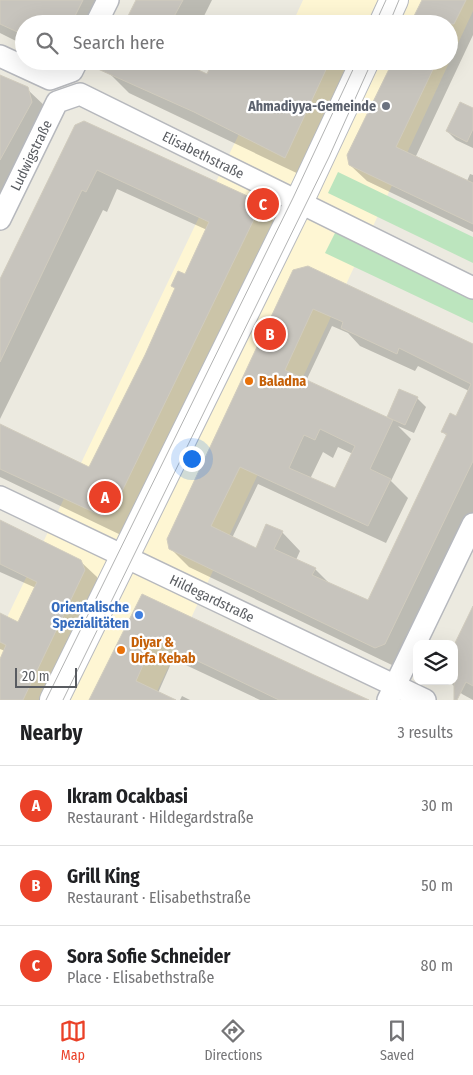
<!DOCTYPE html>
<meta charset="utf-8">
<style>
body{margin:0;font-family:"Fira Sans Condensed",sans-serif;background:#f6f6f6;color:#202124}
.controls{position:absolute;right:15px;bottom:15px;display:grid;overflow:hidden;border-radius:10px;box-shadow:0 5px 20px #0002}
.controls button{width:45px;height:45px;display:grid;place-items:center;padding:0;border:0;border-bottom:1px solid #e0e0e0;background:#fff;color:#202124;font:25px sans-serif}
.scale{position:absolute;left:15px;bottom:12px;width:62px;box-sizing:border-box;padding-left:5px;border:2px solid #595c61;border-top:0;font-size:14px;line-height:18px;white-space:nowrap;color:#595c61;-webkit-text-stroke:4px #fff;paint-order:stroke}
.you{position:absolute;left:191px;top:458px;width:18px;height:18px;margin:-12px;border:4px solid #fff;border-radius:50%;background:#1a73e8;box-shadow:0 0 0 8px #1a73e833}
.badge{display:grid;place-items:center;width:32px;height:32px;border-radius:50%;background:#ea4128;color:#fff;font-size:16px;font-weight:700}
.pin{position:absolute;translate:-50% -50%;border:2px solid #fff;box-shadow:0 1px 5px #0006}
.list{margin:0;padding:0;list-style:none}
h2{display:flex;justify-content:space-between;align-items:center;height:65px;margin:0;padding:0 20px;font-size:21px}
h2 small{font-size:16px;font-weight:400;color:#757577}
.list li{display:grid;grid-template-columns:32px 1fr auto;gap:15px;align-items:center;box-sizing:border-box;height:80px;padding:0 20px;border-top:1px solid #e0e0e0}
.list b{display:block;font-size:19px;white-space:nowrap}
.list p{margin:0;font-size:16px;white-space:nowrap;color:#757577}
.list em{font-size:16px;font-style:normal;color:#757577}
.icon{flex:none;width:28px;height:28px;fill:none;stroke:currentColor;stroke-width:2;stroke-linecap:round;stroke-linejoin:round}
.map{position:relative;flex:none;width:473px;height:700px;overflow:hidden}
.search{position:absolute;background:#fff;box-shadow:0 5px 20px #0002;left:15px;right:15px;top:15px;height:55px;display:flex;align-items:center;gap:12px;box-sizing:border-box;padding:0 18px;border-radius:28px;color:#757577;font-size:19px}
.sheet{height:305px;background:#fff}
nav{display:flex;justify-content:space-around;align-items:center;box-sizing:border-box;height:70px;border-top:1px solid #e0e0e0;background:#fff;font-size:14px;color:#757577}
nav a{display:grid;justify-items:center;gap:2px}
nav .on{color:#ea4128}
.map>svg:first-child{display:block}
.commercial{fill:#fef6d3}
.green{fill:#bce5be}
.shadow{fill:#0003;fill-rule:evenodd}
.building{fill:#c7c4bd;stroke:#d1ccbe;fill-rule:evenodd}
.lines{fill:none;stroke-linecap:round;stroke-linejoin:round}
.street-casing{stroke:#b6b8bd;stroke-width:24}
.secondary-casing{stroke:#b6b9bf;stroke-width:30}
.street{stroke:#fff;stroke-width:21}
.secondary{stroke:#fff;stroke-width:28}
.tram{stroke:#b2b3b3;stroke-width:1}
.worship-dot{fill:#6b7280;stroke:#fff;stroke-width:2}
.food-dot{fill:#e8710a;stroke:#fff;stroke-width:2}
.shop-dot{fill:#3f7fe0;stroke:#fff;stroke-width:2}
.labels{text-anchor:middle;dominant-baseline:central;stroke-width:4.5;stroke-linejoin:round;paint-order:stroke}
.worship-label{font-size:14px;font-weight:bold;fill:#5b616d;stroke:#fff;text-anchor:end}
.street-label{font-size:14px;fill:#595c61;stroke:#fff}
.food-label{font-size:14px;font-weight:bold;fill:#c56008;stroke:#fff;text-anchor:start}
.shop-label{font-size:14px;font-weight:bold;fill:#366cbe;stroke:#fff;text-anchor:end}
</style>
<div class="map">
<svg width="473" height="700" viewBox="0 0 473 700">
<rect width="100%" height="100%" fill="#eceae0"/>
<path class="commercial" d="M 303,0 L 473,0 L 473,11 L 153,700 L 0,700 L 0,632 L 274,61 L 449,61 L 449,24 L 292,24 Z"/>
<path class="green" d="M 338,172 L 473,237 L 473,263 L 328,193 Z
M 336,231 L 473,296 L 473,323 L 325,253 Z"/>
<path class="shadow" d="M 0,0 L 113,0 L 101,24 L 24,24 L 24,45 L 0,33 Z
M 138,0 L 212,0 L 200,24 L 126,24 Z
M 423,0 L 473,0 L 473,35 L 416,156 L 467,181 L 470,174 L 473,175 L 473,232 L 367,181 L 350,165 L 393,61 L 449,61 L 449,24 Z
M 108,61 L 181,61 L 180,63 L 208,76 L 286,61 L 358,61 L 305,177 L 129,93 L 109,73 Z
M 0,76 L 27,89 L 48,109 L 0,227 Z
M 473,109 L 473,148 L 456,140 L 447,131 Z
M 75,126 L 254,200 L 274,221 L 279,230 L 123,536 L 0,477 L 0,426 L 89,469 L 146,355 L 176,289 L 173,286 L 185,276 L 207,230 L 117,189 L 107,212 L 103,210 L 0,419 L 0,281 Z
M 307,268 L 473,345 L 473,517 L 394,666 L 189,567 L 170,548 ZM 332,326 L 348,333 L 360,346 L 415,371 L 418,366 L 469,391 L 457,418 L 442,431 L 447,436 L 368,602 L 331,585 L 315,569 L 296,560 L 300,551 L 282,532 L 256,550 L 232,538 L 258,484 L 386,543 L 408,498 L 391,481 L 411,439 L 398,426 L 414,433 L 426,407 L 417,398 L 388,417 L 392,421 L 306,381 ZM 338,447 L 353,454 L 336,490 L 310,479 L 323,452 L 333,458 Z
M 0,522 L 80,561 L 97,577 L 100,587 L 46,700 L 0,700 L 0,662 L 5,651 L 0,649 L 0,614 L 18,624 L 36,588 L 0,572 Z
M 142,596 L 359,700 L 260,700 L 173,659 L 158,693 L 173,700 L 91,700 Z
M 473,633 L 473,700 L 462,694 L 449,681 L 454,681 Z
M 182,696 L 190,700 L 180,700 Z"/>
<path class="building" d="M 0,0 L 83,0 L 71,24 L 24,24 L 24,35 L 0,24 Z
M 136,0 L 183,0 L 170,24 L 124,24 Z
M 422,0 L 466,0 L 454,24 L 410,24 Z
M 89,61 L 179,61 L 207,74 L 213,61 L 330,61 L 285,158 L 194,112 L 89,65 Z
M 393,61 L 437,61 L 396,147 L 473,183 L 473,224 L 349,165 L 347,155 Z
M 0,75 L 28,87 L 32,102 L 0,160 Z
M 460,102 L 473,108 L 473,129 L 467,142 L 446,131 Z
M 84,121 L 254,199 L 259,209 L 111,514 L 102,516 L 0,469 L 0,424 L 89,467 L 145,355 L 175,288 L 171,286 L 178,271 L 185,274 L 209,222 L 97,170 L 86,192 L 82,190 L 0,362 L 0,279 L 75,125 Z
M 308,266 L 473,344 L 473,461 L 385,644 L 375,648 L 169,549 L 167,539 L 293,270 ZM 313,309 L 343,322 L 341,328 L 397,354 L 399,348 L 471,384 L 456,416 L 450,413 L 441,432 L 447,434 L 368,600 L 312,575 L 316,568 L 274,549 L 283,531 L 266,524 L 256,548 L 211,526 L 240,467 L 368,526 L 391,479 L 370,469 L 393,420 L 285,370 ZM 320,429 L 355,446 L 335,488 L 289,468 L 304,435 L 315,440 Z
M 399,389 L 418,397 L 405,425 L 387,417 Z
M 0,520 L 81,560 L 85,570 L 23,700 L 0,700 L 0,659 L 6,645 L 0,642 L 0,613 L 18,622 L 37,582 L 0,564 Z
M 142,594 L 314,675 L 369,700 L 279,700 L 154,640 L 136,681 L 176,700 L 89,700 Z
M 473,606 L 473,686 L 466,682 L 457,700 L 454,700 L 454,645 Z"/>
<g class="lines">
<g class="street-casing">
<g id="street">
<path d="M 96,24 L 108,0"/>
<path d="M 0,56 L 50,79 L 72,71 L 77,61"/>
<path id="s1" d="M 0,219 L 57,102 L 80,94 L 473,288"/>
<path id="s2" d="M 0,497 L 425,700"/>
<path d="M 388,700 L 473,524"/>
</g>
</g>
<g class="secondary-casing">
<path id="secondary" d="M 383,24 L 394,0
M 54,700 L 299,202 L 365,61"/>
</g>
<use href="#street" class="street"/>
<use href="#secondary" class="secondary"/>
<path class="tram" d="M 375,24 L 386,0
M 389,24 L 399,0
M 46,700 L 293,198 L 357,61
M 63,700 L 329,157 L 372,61"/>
</g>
<circle class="worship-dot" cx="386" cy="106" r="5"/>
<g class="food-dot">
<circle cx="249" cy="381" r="5"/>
<circle cx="121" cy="650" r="5"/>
</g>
<circle class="shop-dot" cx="139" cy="615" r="5"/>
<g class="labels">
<g class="worship-label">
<text x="376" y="106">Ahmadiyya-Gemeinde</text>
</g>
<g class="street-label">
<text stroke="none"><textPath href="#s1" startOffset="71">Ludwigstraße</textPath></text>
<text stroke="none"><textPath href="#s1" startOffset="292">Elisabethstraße</textPath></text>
<text stroke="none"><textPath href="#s2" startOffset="235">Hildegardstraße</textPath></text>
</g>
<g class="food-label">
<text x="259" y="381">Baladna</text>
<text x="131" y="642">Diyar &amp;<tspan x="131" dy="16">Urfa Kebab</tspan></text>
</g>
<g class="shop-label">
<text x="129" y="607">Orientalische<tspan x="129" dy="16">Spezialitäten</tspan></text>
</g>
</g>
</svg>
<div class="controls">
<button><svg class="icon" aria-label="layers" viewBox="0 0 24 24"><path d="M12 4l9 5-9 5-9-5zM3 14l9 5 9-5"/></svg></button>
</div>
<div class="scale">20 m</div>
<div class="you"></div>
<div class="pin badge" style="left:105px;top:497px">A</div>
<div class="pin badge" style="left:270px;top:334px">B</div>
<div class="pin badge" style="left:263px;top:204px">C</div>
<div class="search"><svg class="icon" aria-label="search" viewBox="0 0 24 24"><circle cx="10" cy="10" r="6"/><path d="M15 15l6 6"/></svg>Search here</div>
</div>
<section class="sheet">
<h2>Nearby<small>3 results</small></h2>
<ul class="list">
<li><span class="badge">A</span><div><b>Ikram Ocakbasi</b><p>Restaurant · Hildegardstraße</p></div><em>30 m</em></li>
<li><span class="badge">B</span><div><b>Grill King</b><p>Restaurant · Elisabethstraße</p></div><em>50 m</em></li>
<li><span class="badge">C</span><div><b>Sora Sofie Schneider</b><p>Place · Elisabethstraße</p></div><em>80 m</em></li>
</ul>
</section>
<nav>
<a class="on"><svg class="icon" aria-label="map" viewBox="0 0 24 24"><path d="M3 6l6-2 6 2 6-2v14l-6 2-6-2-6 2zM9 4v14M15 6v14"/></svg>Map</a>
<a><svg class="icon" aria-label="directions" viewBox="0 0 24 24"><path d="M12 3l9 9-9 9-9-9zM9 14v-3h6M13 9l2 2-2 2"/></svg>Directions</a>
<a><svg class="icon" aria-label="saved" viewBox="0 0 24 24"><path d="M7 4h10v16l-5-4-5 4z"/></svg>Saved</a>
</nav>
